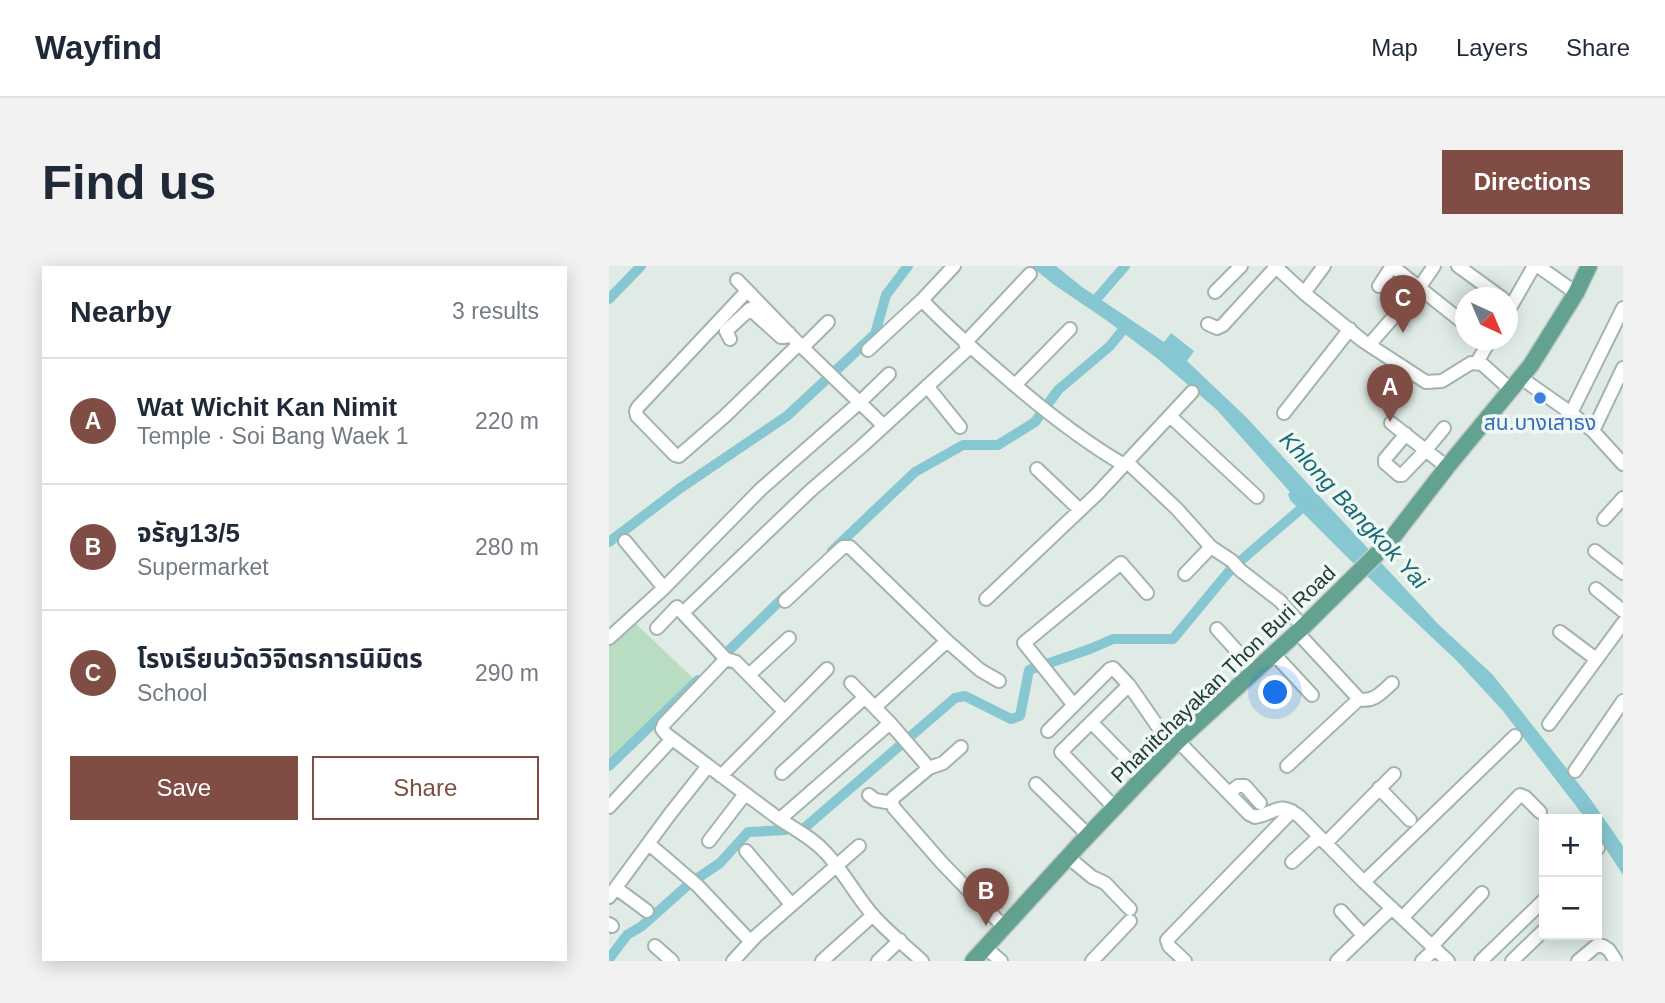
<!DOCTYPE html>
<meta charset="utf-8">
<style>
body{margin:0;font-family:Helvetica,"Noto Sans Thai",sans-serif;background:#f2f2f3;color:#1f2937}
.controls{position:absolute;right:21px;bottom:21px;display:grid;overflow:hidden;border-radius:0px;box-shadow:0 4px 18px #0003}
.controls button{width:63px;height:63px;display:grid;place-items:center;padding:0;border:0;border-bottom:2px solid #e0e1e3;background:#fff;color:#1f2937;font:35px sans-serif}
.compass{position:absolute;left:846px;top:21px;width:63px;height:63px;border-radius:50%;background:#fff;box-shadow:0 4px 18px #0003;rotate:136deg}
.you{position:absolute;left:667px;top:427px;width:24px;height:24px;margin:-18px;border:5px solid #fff;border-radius:50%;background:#1a73e8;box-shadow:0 0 0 10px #1a73e833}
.badge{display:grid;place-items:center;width:46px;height:46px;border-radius:50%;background:#7f4d44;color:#fff;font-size:23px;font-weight:700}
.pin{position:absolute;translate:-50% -58px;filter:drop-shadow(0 2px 4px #0008)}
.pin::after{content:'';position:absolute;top:37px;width:24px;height:21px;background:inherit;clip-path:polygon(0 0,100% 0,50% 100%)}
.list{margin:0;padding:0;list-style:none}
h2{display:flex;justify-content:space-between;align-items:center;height:91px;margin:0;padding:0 28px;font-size:30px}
h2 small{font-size:23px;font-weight:400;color:#747a83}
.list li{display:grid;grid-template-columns:46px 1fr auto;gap:21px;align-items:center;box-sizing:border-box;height:126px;padding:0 28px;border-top:2px solid #e0e1e3}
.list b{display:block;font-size:26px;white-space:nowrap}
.list p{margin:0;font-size:23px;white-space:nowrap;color:#747a83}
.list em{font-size:23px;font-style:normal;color:#747a83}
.actions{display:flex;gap:14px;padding:21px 28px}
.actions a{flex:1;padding:16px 0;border:2px solid #7f4d44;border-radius:0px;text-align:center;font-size:24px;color:#7f4d44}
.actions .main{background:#7f4d44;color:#fff}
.map{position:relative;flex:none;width:1014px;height:695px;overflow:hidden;border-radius:0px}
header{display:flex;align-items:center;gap:42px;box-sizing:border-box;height:98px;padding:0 35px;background:#fff;border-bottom:2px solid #e0e1e3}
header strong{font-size:33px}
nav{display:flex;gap:38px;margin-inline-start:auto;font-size:24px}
.intro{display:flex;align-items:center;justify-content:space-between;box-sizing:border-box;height:168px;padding:0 42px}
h1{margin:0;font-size:49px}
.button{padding:18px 32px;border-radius:0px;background:#7f4d44;color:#fff;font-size:24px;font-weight:700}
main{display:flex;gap:42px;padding:0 42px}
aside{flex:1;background:#fff;border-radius:0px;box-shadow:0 4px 18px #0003}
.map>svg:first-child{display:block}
.green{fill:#b8ddc2}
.water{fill:#86c7d2}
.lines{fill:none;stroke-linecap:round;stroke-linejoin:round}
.canal{stroke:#86c7d2;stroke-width:10}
.minor-casing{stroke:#a3b3ad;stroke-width:16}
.major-casing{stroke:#c1c8c6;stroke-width:19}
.minor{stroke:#fff;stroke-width:12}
.major{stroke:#63a291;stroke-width:16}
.shop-dot{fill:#3f7fe0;stroke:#f0f8f4;stroke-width:2.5}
.labels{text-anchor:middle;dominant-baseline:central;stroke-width:7;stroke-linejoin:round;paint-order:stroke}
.shop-label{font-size:21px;fill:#366cbe;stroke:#f0f8f4}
.street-label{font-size:21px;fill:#203c34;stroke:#f0f8f4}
.water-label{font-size:23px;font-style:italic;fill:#196a79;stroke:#f0f8f4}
</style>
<header>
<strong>Wayfind</strong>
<nav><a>Map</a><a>Layers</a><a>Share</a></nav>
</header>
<div class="intro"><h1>Find us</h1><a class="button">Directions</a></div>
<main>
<aside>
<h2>Nearby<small>3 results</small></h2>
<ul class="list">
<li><span class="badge">A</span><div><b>Wat Wichit Kan Nimit</b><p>Temple · Soi Bang Waek 1</p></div><em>220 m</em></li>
<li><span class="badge">B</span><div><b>จรัญ13/5</b><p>Supermarket</p></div><em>280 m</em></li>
<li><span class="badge">C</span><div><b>โรงเรียนวัดวิจิตรการนิมิตร</b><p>School</p></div><em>290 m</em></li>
</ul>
<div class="actions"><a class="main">Save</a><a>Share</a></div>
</aside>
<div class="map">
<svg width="1014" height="695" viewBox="0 0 1014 695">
<rect width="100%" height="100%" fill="#e0ebe6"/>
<path class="green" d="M 22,353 L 86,414 L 0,497 L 0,373 Z"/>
<path class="water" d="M 422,0 L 447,0 L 473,21 L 555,76 L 562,67 L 585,85 L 578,95 L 637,151 L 829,358 L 884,409 L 980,531 L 1014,580 L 1014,609 L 988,569 L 988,553 L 977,553 L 894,445 L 848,395 L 742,295 L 681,234 L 679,228 L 681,226 L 608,144 L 549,93 L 497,54 L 444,18 Z"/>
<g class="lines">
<path class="canal" d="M 0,33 L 32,0
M 484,37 L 516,0
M 0,276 L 70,223 L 178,150 L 266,68 L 277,29 L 299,0
M 223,285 L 306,206 L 354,179 L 389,179 L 426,156 L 449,124 L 501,80 L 517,60
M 110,394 L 177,329
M 0,500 L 89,414
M 193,564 L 346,432 L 356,430 L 402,453 L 411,450 L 420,404 L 481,383 L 504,373 L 564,373 L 622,303 L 701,235
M 0,693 L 18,669 L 33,660 L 80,618 L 111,597 L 139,566 L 176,564"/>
<g class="minor-casing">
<path id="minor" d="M 666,0 L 695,27 L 754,75 L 817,116 L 833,115 L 862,97 L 873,98 L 901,123
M 783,0 L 856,58
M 849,0 L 893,32
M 929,0 L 967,27
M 128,14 L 190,78 L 275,160
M 770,20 L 783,0
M 138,25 L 29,141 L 27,145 L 28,150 L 66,189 L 70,190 L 116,150 L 190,78
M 606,26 L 632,0
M 695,27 L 715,0
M 313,34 C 340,63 371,89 401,115 C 437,146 474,175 515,199
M 898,47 L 925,0
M 599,58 L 608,62 L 614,59 L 667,1
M 121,73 L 117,65 L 141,43 L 172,71 L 176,71 L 180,67
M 356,77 L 421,8
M 760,79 L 810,22 L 825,0
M 194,81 L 219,56
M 259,84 L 313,34 L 345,0
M 868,96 L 880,76 L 876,74
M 912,112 L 962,147 L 984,165 L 1014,198
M 406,119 L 461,63
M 318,120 L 351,161
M 675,147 L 741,63
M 962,147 L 1014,42
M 561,150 L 648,231
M 782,157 L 838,201
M 984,165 L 1014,102
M 797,168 L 776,193 L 776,197 L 790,209 L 793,209 L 817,184 L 835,162
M 518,196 L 567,242 L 602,281 L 623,295 L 631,304 L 671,335 L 694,361
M 428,203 L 471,244
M 995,253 L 1014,232
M 16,275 L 55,322
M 986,285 L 1014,307
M 576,308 L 602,281
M 987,323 L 1014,345
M 377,333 L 488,228 L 583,126
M 176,335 L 234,281 L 241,281 L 338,375 L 371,404 L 390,415
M 79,342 L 201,225 L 252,181 L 361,81
M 48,362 L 68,341 L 117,393
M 608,363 L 646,405
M 951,366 L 987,393
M 0,372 L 55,322 L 152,223 L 251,136 L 280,108
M 665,388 L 703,429
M 140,409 L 180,372
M 242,417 L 281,457 L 320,502
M 750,433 C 764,437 773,426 783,417
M 464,438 L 415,377 L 512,297 L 538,327
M 266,441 L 338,375
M 176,446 L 127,396 L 117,393 L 55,458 L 53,463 L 57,468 C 94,496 131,524 169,552 C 185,563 204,572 217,587 C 234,605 246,628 262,647 C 277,665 296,679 313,695
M 482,456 L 535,510
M 940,458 L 1014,357
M 439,465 L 501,403 L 504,402 L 520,419 L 563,481
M 569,475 L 640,548 L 646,551 C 668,547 670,534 691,551 L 755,616 L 839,695
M 352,481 L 334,497 L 320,502 L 284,532 L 283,537 L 285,542 L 333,597 L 395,661
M 678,500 L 750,433 L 688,366
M 966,505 L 1014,435
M 173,507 L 256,431
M 112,510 L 218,403
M 427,518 L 479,569
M 770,522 L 801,554
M 620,527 L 629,520 L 636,520 L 651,537
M 260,529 L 266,534 L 283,537
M 0,541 L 63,473
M 505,541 L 452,486 L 520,419
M 171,553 L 281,457
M 100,575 L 136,528
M 717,577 L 785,508
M 40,578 L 89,620 L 141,675
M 988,583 L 989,582
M 137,585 L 182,638
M 459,591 L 483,611 L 496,617 L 521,643
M 683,596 L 710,571
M 755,616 L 906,470
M 7,622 L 38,645
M 0,631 L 61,548 L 99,500
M 732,645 L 754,669
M 793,652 L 911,529 L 916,531 L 931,546
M 0,658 L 3,660
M 46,680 L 63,695
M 823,680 L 873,627
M 376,681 L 392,695
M 124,695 L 147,670 L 250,580
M 213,695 L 264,649
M 269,695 L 291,674
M 483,695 L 521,655
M 576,695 L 560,680 L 558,674 L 683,545
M 728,695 L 783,642
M 813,695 L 826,683
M 872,695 L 935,634
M 903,695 L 935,664
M 969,695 L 987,680 L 994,680 L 1000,684 L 1007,695"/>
</g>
<g class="major-casing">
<path id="major" d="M 364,695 L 470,579 L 569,475 L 694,361 L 780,276 L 838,201 L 922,99 L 967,27 L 980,0"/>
</g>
<use href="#minor" class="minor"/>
<use href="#major" class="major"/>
</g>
<circle class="shop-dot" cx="931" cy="132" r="7"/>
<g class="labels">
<g class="shop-label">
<text x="931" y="156">สน.บางเสาธง</text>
</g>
<g class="street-label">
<text transform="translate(614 408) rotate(-44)">Phanitchayakan Thon Buri Road</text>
</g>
<g class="water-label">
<text transform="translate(745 244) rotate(47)">Khlong Bangkok Yai</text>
</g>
</g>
</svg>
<div class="controls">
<button>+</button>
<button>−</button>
</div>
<svg class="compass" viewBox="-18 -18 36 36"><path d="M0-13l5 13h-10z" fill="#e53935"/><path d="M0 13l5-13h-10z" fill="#747a83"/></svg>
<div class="you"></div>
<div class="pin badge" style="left:781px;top:156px">A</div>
<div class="pin badge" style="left:377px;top:660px">B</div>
<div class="pin badge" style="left:794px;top:67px">C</div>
</div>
</main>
